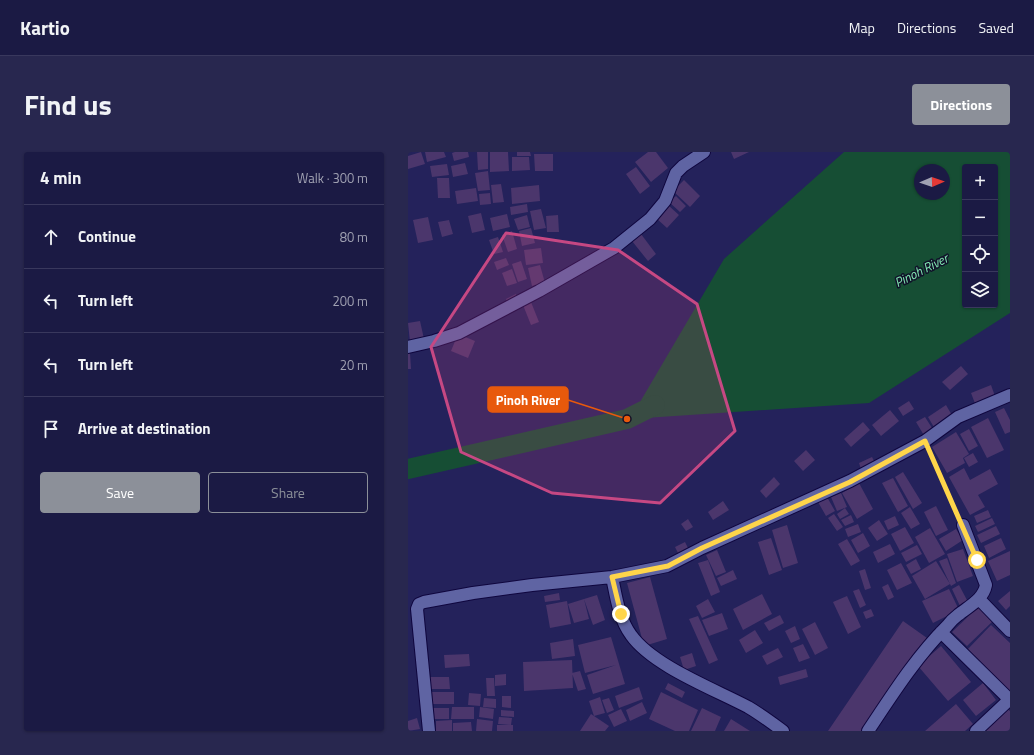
<!DOCTYPE html>
<meta charset="utf-8">
<style>
body{margin:0;font-family:"Titillium Web",sans-serif;background:#28274f;color:#f1f3f6}
.controls{position:absolute;right:12px;top:12px;display:grid;overflow:hidden;border-radius:4px;box-shadow:0 1px 3px #0004}
.controls button{width:36px;height:36px;display:grid;place-items:center;padding:0;border:0;border-bottom:1px solid #39385d;background:#1b1a44;color:#f1f3f6;font:20px sans-serif}
.compass{position:absolute;left:506px;top:12px;width:36px;height:36px;border-radius:50%;background:#1b1a44;box-shadow:0 1px 3px #0004;rotate:88deg}
.stop{position:absolute;width:12px;height:12px;margin:-9px;border:3px solid #ffd54a;border-radius:50%;background:#fff}
.stop.end{background:#ffd54a;border-color:#fff;box-shadow:0 1px 4px #0008}
.list{margin:0;padding:0;list-style:none}
h2{display:flex;justify-content:space-between;align-items:center;height:52px;margin:0;padding:0 16px;font-size:17px}
h2 small{font-size:13px;font-weight:400;color:#a0a1b2}
.list li{display:grid;grid-template-columns:26px 1fr auto;gap:12px;align-items:center;box-sizing:border-box;height:64px;padding:0 16px;border-top:1px solid #39385d}
.list b{display:block;font-size:15px;white-space:nowrap}
.list em{font-size:13px;font-style:normal;color:#a0a1b2}
.actions{display:flex;gap:8px;padding:12px 16px}
.actions a{flex:1;padding:9px 0;border:1px solid #8c9099;border-radius:4px;text-align:center;font-size:14px;color:#8c9099}
.actions .main{background:#8c9099;color:#fff}
.icon{flex:none;width:22px;height:22px;fill:none;stroke:currentColor;stroke-width:2;stroke-linecap:round;stroke-linejoin:round}
.map{position:relative;flex:none;width:602px;height:579px;overflow:hidden;border-radius:4px}
header{display:flex;align-items:center;gap:24px;box-sizing:border-box;height:56px;padding:0 20px;background:#1b1a44;border-bottom:1px solid #39385d}
header strong{font-size:19px}
nav{display:flex;gap:22px;margin-inline-start:auto;font-size:14px}
.intro{display:flex;align-items:center;justify-content:space-between;box-sizing:border-box;height:96px;padding:0 24px}
h1{margin:0;font-size:28px}
.button{padding:10px 18px;border-radius:4px;background:#8c9099;color:#fff;font-size:14px;font-weight:700}
main{display:flex;gap:24px;padding:0 24px}
aside{flex:1;background:#1b1a44;border-radius:4px;box-shadow:0 1px 3px #0004}
.map>svg:first-child{display:block}
.water{fill:#164e34;fill-rule:evenodd}
.lines{fill:none;stroke-linecap:round;stroke-linejoin:round}
.river{stroke:#164e34;stroke-width:20}
.building{fill:#4b366c}
.minor-casing{stroke:#0f063e;stroke-width:14}
.path{stroke:#8486b4;stroke-width:2;stroke-dasharray:3 2;stroke-linecap:butt}
.minor{stroke:#5f64a3;stroke-width:12}
.route{stroke:#ffd54a;stroke-width:5}
.marked{fill:#c64883;fill-opacity:0.2;stroke:#c64883;stroke-width:3;stroke-linejoin:round}
.labels{text-anchor:middle;dominant-baseline:central;stroke-width:3;stroke-linejoin:round;paint-order:stroke}
.water-label{font-size:13px;font-style:italic;fill:#82e7b2;stroke:#101129}
.leader{fill:none;stroke:#e8590c;stroke-width:1.5}
.callout-dot{fill:#e8590c;stroke:#101129;stroke-width:1.5}
.callout{fill:#e8590c;stroke:#e8590c;stroke-width:1.5}
.callout-label{font-size:13px;text-anchor:middle;font-weight:bold;fill:#fff}
</style>
<header>
<strong>Kartio</strong>
<nav><a>Map</a><a>Directions</a><a>Saved</a></nav>
</header>
<div class="intro"><h1>Find us</h1><a class="button">Directions</a></div>
<main>
<aside>
<h2>4 min<small>Walk · 300 m</small></h2>
<ul class="list">
<li><svg class="icon" aria-label="ahead" viewBox="0 0 24 24"><path d="M12 20V5M6 11l6-6 6 6"/></svg><div><b>Continue</b></div><em>80 m</em></li>
<li><svg class="icon" aria-label="left" viewBox="0 0 24 24"><path d="M17 20v-9H6M10 6l-5 5 5 5"/></svg><div><b>Turn left</b></div><em>200 m</em></li>
<li><svg class="icon" aria-label="left" viewBox="0 0 24 24"><path d="M17 20v-9H6M10 6l-5 5 5 5"/></svg><div><b>Turn left</b></div><em>20 m</em></li>
<li><svg class="icon" aria-label="arrive" viewBox="0 0 24 24"><path d="M6 21V4h12l-3 4 3 4H6"/></svg><div><b>Arrive at destination</b></div></li>
</ul>
<div class="actions"><a class="main">Save</a><a>Share</a></div>
</aside>
<div class="map">
<svg width="602" height="579" viewBox="0 0 602 579">
<rect width="100%" height="100%" fill="#24225b"/>
<path class="water" d="M 436,0 L 602,0 L 602,161 L 461,251 L 222,267 L 316,107 ZM 557,15 L 587,15 L 587,153 L 557,153 ZM 512,18 L 536,18 L 536,42 L 512,42 Z"/>
<g class="lines">
<path class="river" d="M 0,317 L 219,267 L 247,253"/>
</g>
<path class="building" d="M 13,0 L 17,12 L 0,17 L 0,4 Z
M 17,0 L 36,0 L 38,5 L 19,10 Z
M 47,0 L 60,0 L 61,5 L 46,9 L 44,1 Z
M 69,0 L 80,0 L 80,17 L 70,18 Z
M 82,0 L 100,0 L 101,19 L 82,20 Z
M 109,0 L 122,0 L 123,4 L 109,4 Z
M 240,0 L 248,0 L 260,16 L 243,30 L 227,10 Z
M 323,0 L 341,0 L 326,7 Z
M 126,2 L 145,2 L 145,19 L 127,19 Z
M 104,5 L 121,5 L 122,18 L 104,19 Z
M 57,11 L 60,22 L 45,25 L 43,14 Z
M 39,12 L 41,23 L 24,25 L 22,14 Z
M 228,15 L 242,34 L 232,42 L 218,22 Z
M 80,19 L 82,38 L 70,39 L 67,21 Z
M 29,26 L 41,26 L 42,46 L 30,46 Z
M 276,28 L 292,44 L 282,55 L 265,39 Z
M 93,32 L 96,50 L 85,51 L 83,33 Z
M 131,33 L 132,49 L 104,52 L 103,36 Z
M 68,36 L 70,49 L 49,52 L 47,39 Z
M 82,41 L 83,52 L 72,53 L 71,42 Z
M 268,44 L 278,54 L 272,60 L 261,50 Z
M 119,52 L 120,60 L 103,63 L 102,55 Z
M 260,53 L 271,63 L 259,76 L 248,66 Z
M 133,57 L 138,76 L 126,78 L 122,59 Z
M 73,61 L 77,78 L 64,81 L 60,64 Z
M 99,62 L 102,75 L 85,79 L 82,66 Z
M 119,63 L 122,75 L 110,78 L 106,67 Z
M 150,63 L 151,80 L 139,80 L 138,64 Z
M 20,65 L 25,88 L 10,91 L 5,68 Z
M 41,68 L 45,82 L 34,85 L 30,70 Z
M 123,76 L 127,91 L 114,94 L 111,79 Z
M 104,79 L 109,97 L 100,100 L 94,83 Z
M 233,82 L 248,102 L 240,109 L 224,89 Z
M 90,85 L 95,100 L 86,102 L 81,88 Z
M 133,96 L 135,111 L 118,113 L 116,98 Z
M 98,106 L 101,113 L 89,118 L 86,110 Z
M 113,109 L 119,127 L 110,130 L 104,112 Z
M 132,113 L 137,131 L 124,134 L 120,116 Z
M 104,117 L 109,131 L 99,134 L 94,121 Z
M 108,142 L 110,148 L 100,152 L 98,147 Z
M 123,150 L 131,170 L 123,173 L 115,153 Z
M 12,169 L 16,187 L 2,190 L 0,171 Z
M 50,182 L 67,189 L 60,206 L 43,199 Z
M 0,201 L 2,201 L 3,217 L 0,217 Z
M 553,214 L 560,222 L 542,238 L 534,230 Z
M 583,233 L 588,247 L 568,254 L 563,241 Z
M 501,249 L 506,257 L 495,264 L 490,256 Z
M 538,253 L 545,265 L 527,277 L 520,265 Z
M 596,256 L 602,268 L 602,280 L 597,282 L 587,260 Z
M 482,258 L 491,269 L 473,284 L 464,273 Z
M 517,265 L 526,279 L 517,285 L 508,270 Z
M 580,266 L 596,298 L 579,306 L 563,275 Z
M 455,270 L 462,278 L 443,295 L 436,287 Z
M 561,277 L 570,294 L 561,299 L 552,282 Z
M 548,280 L 561,302 L 555,306 L 557,311 L 539,321 L 524,295 Z
M 398,298 L 407,308 L 395,319 L 386,309 Z
M 565,301 L 570,310 L 561,315 L 556,306 Z
M 464,305 L 468,313 L 454,320 L 451,311 Z
M 556,316 L 562,328 L 582,317 L 590,332 L 570,343 L 577,355 L 562,363 L 541,325 Z
M 495,320 L 514,351 L 505,357 L 487,325 Z
M 366,325 L 372,332 L 358,346 L 352,339 Z
M 485,326 L 500,354 L 490,360 L 474,331 Z
M 451,331 L 465,357 L 449,367 L 434,341 Z
M 433,341 L 439,355 L 429,359 L 423,345 Z
M 419,345 L 427,359 L 418,364 L 410,350 Z
M 315,349 L 321,358 L 305,368 L 300,360 Z
M 528,354 L 540,378 L 528,384 L 516,360 Z
M 502,355 L 512,372 L 503,377 L 493,361 Z
M 437,356 L 441,362 L 432,367 L 429,362 Z
M 580,358 L 583,365 L 569,371 L 566,364 Z
M 426,362 L 435,375 L 429,379 L 420,366 Z
M 443,363 L 446,370 L 437,374 L 433,368 Z
M 487,364 L 491,373 L 480,378 L 476,369 Z
M 584,366 L 587,372 L 570,380 L 567,374 Z
M 280,367 L 285,375 L 278,379 L 273,372 Z
M 471,368 L 480,382 L 469,389 L 460,376 Z
M 450,372 L 453,380 L 440,385 L 437,377 Z
M 379,373 L 390,411 L 375,416 L 364,378 Z
M 588,374 L 592,382 L 573,391 L 569,383 Z
M 497,375 L 506,391 L 492,399 L 483,382 Z
M 522,376 L 537,402 L 521,411 L 507,385 Z
M 548,377 L 555,388 L 538,399 L 531,387 Z
M 455,381 L 462,394 L 450,401 L 443,388 Z
M 363,386 L 374,418 L 361,423 L 350,390 Z
M 593,386 L 598,397 L 581,406 L 576,394 Z
M 439,387 L 452,409 L 443,414 L 430,392 Z
M 277,390 L 282,400 L 272,405 L 267,395 Z
M 482,392 L 487,402 L 470,411 L 465,400 Z
M 509,393 L 514,402 L 498,410 L 493,401 Z
M 555,397 L 565,424 L 549,430 L 539,402 Z
M 309,398 L 318,420 L 308,424 L 298,403 Z
M 602,399 L 602,423 L 589,429 L 580,409 Z
M 539,406 L 548,431 L 543,434 L 531,409 Z
M 508,407 L 513,417 L 503,422 L 498,413 Z
M 300,408 L 312,440 L 303,444 L 290,411 Z
M 528,409 L 542,432 L 517,447 L 504,424 Z
M 493,411 L 504,431 L 489,438 L 479,418 Z
M 457,417 L 463,436 L 457,438 L 451,419 Z
M 325,418 L 329,427 L 313,434 L 309,426 Z
M 242,425 L 259,487 L 236,494 L 219,431 Z
M 480,432 L 486,445 L 480,448 L 474,435 Z
M 551,433 L 560,450 L 552,454 L 544,437 Z
M 451,437 L 458,453 L 452,456 L 445,439 Z
M 541,437 L 551,458 L 525,471 L 514,449 Z
M 602,439 L 602,454 L 598,458 L 590,449 Z
M 151,441 L 152,448 L 137,450 L 136,444 Z
M 354,442 L 364,462 L 335,478 L 325,457 Z
M 189,443 L 197,468 L 185,473 L 176,447 Z
M 439,444 L 453,475 L 440,482 L 425,450 Z
M 176,447 L 181,467 L 166,471 L 160,452 Z
M 300,447 L 307,460 L 294,466 L 288,454 Z
M 159,449 L 163,472 L 142,476 L 138,453 Z
M 571,454 L 585,469 L 559,494 L 544,480 Z
M 463,457 L 466,464 L 458,467 L 455,460 Z
M 314,461 L 320,477 L 301,484 L 294,468 Z
M 372,463 L 376,471 L 361,479 L 356,471 Z
M 290,464 L 310,508 L 301,512 L 281,467 Z
M 495,469 L 519,486 L 456,579 L 420,579 Z
M 407,470 L 420,496 L 407,503 L 394,477 Z
M 583,473 L 602,491 L 602,541 L 559,498 Z
M 387,474 L 392,487 L 383,491 L 377,479 Z
M 347,478 L 355,491 L 338,501 L 331,488 Z
M 203,485 L 217,532 L 185,542 L 179,523 L 208,513 L 177,521 L 170,493 Z
M 165,487 L 167,504 L 144,507 L 142,491 Z
M 395,492 L 402,506 L 391,510 L 385,496 Z
M 533,494 L 563,530 L 540,549 L 510,514 Z
M 370,496 L 375,505 L 359,513 L 354,504 Z
M 284,501 L 288,514 L 276,518 L 272,505 Z
M 61,502 L 62,514 L 37,516 L 36,503 Z
M 164,508 L 165,536 L 116,539 L 115,510 Z
M 398,517 L 400,525 L 372,533 L 370,525 Z
M 172,519 L 178,537 L 170,539 L 164,521 Z
M 98,522 L 98,533 L 87,534 L 87,523 Z
M 22,525 L 41,525 L 42,537 L 22,537 Z
M 78,526 L 86,526 L 87,544 L 79,544 Z
M 260,531 L 277,540 L 274,546 L 257,537 Z
M 575,531 L 588,548 L 568,564 L 555,548 Z
M 231,535 L 235,547 L 211,556 L 207,544 Z
M 21,540 L 46,540 L 46,552 L 21,552 Z
M 253,540 L 290,558 L 281,579 L 267,579 L 241,567 Z
M 61,541 L 73,542 L 72,554 L 60,553 Z
M 94,544 L 103,544 L 103,556 L 94,555 Z
M 192,545 L 197,561 L 186,564 L 201,574 L 197,579 L 172,579 L 183,562 L 186,564 L 181,549 Z
M 76,546 L 88,547 L 88,556 L 75,555 Z
M 201,546 L 206,558 L 199,561 L 194,548 Z
M 234,550 L 239,561 L 222,569 L 218,558 Z
M 548,552 L 565,572 L 557,579 L 517,579 Z
M 44,555 L 66,555 L 66,567 L 43,567 Z
M 72,555 L 86,557 L 85,567 L 71,565 Z
M 25,556 L 41,556 L 41,567 L 25,567 Z
M 294,556 L 313,565 L 307,579 L 283,579 Z
M 598,556 L 602,559 L 602,579 L 577,579 Z
M 213,557 L 219,569 L 206,575 L 200,563 Z
M 93,558 L 106,559 L 106,565 L 93,564 Z
M 91,565 L 104,566 L 103,573 L 90,572 Z
M 9,566 L 12,577 L 0,579 L 0,569 Z
M 69,567 L 85,569 L 84,579 L 68,579 Z
M 323,567 L 342,579 L 316,579 Z
M 44,568 L 44,579 L 28,579 L 28,569 Z
M 63,570 L 64,579 L 45,579 L 45,571 Z
M 89,573 L 105,573 L 105,579 L 89,579 Z"/>
<g class="lines">
<g class="minor-casing">
<path id="minor" d="M 0,195 L 26,189 L 51,181 L 131,139 L 206,96 L 242,67 L 257,49 L 268,21 L 275,14 L 296,0
M 204,425 C 208,444 211,467 223,483 C 245,514 306,537 340,555 C 352,562 364,571 375,579
M 571,447 L 602,479
M 533,480 L 602,548
M 21,579 L 9,457 L 11,452 L 16,450 L 65,441 L 124,433 L 204,425 L 259,414 L 294,396 L 442,329 L 517,289 L 550,265 L 602,243
M 460,579 C 484,543 508,505 539,474 C 542,470 546,466 550,463 C 561,454 575,448 578,433 L 555,373
M 568,579 L 602,547"/>
</g>
<path class="path" d="M 521,299 L 550,363"/>
<use href="#minor" class="minor"/>
</g>
<g class="lines">
<path class="route" d="M 213,462 L 204,425 L 260,414 L 294,396 L 442,330 L 517,289 L 569,408"/>
</g>
<path class="marked" d="M 98,81 L 210,98 L 289,152 L 327,279 L 252,351 L 144,341 L 53,300 L 23,195 Z"/>
<g class="labels">
<g class="water-label">
<text transform="translate(513 118) rotate(-27)">Pinoh River</text>
</g>
</g>
<path class="leader" d="M219 267L160 248"/>
<circle class="callout-dot" cx="219" cy="267" r="4"/>
<rect class="callout" x="80" y="235" width="80" height="25" rx="4"/>
<g class="callout-label">
<text x="120" y="253">Pinoh River</text>
</g>
</svg>
<div class="controls">
<button>+</button>
<button>−</button>
<button><svg class="icon" aria-label="locate" viewBox="0 0 24 24"><circle cx="12" cy="12" r="6"/><path d="M12 2v4M12 18v4M2 12h4M18 12h4"/></svg></button>
<button><svg class="icon" aria-label="layers" viewBox="0 0 24 24"><path d="M12 4l9 5-9 5-9-5zM3 14l9 5 9-5"/></svg></button>
</div>
<svg class="compass" viewBox="-18 -18 36 36"><path d="M0-13l5 13h-10z" fill="#e53935"/><path d="M0 13l5-13h-10z" fill="#a0a1b2"/></svg>
<div class="stop" style="left:569px;top:408px"></div>
<div class="stop end" style="left:213px;top:462px"></div>
</div>
</main>
